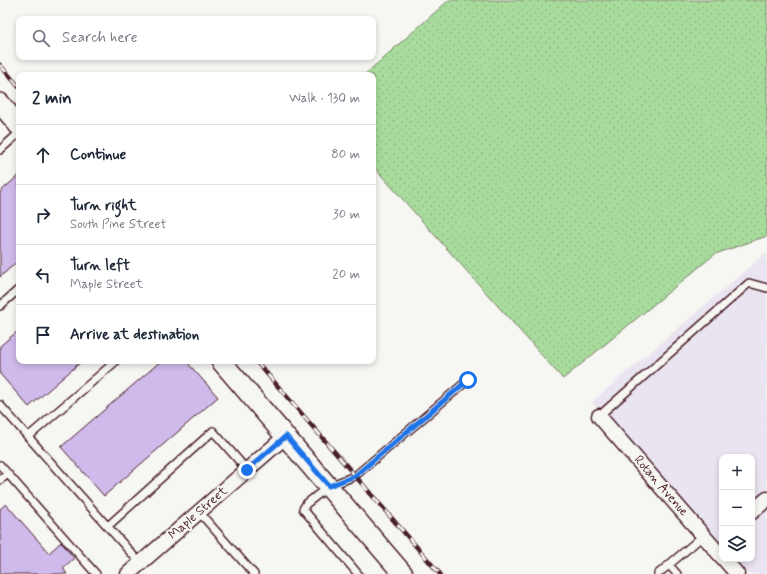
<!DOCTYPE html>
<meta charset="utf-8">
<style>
body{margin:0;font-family:Mynerve,sans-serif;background:#f6f6f7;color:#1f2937}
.controls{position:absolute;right:12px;bottom:12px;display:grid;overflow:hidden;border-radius:8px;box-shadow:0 2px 6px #0003}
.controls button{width:36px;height:36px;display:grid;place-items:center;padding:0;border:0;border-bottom:1px solid #e0e1e3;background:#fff;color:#1f2937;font:20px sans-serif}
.stop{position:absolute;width:12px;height:12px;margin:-9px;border:3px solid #1a73e8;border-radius:50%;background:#fff}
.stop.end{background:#1a73e8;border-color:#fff;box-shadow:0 1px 4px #0008}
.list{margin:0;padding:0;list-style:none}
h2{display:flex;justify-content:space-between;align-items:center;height:52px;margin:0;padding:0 16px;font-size:17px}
h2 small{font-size:13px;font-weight:400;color:#747a83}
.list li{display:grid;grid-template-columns:26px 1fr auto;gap:12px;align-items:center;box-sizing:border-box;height:60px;padding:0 16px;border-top:1px solid #e0e1e3}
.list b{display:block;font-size:15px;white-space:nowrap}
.list p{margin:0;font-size:13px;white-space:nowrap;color:#747a83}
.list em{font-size:13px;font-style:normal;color:#747a83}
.icon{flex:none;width:22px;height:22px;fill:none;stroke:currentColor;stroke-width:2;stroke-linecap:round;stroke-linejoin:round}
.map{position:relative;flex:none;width:767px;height:574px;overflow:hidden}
.search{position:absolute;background:#fff;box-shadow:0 2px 6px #0003;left:16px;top:16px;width:360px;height:44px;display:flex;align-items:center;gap:10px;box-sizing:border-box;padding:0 14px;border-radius:8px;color:#747a83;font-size:15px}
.panel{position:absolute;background:#fff;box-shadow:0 2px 6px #0003;left:16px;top:72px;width:360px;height:292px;border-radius:8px}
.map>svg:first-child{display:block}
.built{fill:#eae4f0}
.grass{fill:url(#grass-dots);stroke:#797e64}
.building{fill:#cebaeb;stroke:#4a1f2b}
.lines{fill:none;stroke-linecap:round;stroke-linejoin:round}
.lane-casing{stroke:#4a1f2b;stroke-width:10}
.street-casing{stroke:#4a1f2b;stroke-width:17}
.secondary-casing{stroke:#4a1f2b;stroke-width:22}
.lane{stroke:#f6f6f2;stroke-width:7}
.street{stroke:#f6f6f2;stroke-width:14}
.secondary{stroke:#f6f6f2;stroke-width:19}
.rail-casing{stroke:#4a1f2b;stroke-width:4.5}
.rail{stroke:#f6f6f2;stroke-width:3;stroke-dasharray:9;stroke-linecap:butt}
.route{stroke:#1a73e8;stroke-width:5}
.labels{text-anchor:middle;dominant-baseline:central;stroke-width:4;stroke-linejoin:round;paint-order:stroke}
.street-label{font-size:13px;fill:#4a1f2b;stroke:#f6f6f2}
</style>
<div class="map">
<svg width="767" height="574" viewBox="0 0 767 574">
<defs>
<pattern id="grass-dots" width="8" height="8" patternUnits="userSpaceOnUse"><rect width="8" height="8" fill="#a8dc9d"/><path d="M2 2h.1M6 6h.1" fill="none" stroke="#92bc87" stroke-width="1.8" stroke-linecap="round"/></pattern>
</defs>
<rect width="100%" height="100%" fill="#f6f6f2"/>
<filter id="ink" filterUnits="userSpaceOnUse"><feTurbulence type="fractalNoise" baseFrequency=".025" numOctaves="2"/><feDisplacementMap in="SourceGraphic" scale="8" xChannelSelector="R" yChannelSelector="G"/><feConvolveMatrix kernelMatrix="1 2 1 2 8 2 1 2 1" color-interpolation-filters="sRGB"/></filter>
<g filter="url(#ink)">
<path class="built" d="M 767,252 L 767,574 L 748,574 L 735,559 L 752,559 L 752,457 L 722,457 L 722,545 L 592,402 Z"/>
<path class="grass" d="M 449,0 L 767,0 L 767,236 L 715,254 L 563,379 L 373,166 L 373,75 L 364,75 Z"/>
<path class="building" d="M 19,175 L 19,260 L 0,277 L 0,192 Z
M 19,330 L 19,361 L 82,361 L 29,407 L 0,374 L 0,346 Z
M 161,361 L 186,361 L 218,397 L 104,496 L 61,447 Z
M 6,504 L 49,553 L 61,542 L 74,558 L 63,568 L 67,574 L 0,574 L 0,509 Z"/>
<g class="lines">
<g class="lane-casing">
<path id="lane" d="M 0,150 L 19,133
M 0,306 L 19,289
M 0,405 L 140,563
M 599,416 L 749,283 L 767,288
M 28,437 L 116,361
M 0,465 L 96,574
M 0,480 L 8,474
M 199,512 L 254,574
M 108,526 L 213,431 L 247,470
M 669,565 L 677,574
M 358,574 L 303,509 L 306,504 L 329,486 L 355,476 L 468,380
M 658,574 L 704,535"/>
</g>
<g class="street-casing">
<path id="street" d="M 599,416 L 722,557
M 752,512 L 767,499
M 724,559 L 737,574
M 128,574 L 286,436"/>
</g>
<g class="secondary-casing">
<path id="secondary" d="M 0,103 L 19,126
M 221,361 L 403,574"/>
</g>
<use href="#lane" class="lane"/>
<use href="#street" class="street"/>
<use href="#secondary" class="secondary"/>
<g class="rail-casing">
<path id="rail" d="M 0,65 L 19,87
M 256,361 L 440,574"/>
</g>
<use href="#rail" class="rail"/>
</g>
</g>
<g class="lines" filter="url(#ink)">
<path class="route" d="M 247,470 L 286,436 L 329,486 L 355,476 L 468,380"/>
</g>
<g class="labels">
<g class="street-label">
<text transform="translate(661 486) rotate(49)">Rotan Avenue</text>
<text transform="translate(198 513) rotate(-41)">Maple Street</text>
</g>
</g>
</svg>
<div class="controls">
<button>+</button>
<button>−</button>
<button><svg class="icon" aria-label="layers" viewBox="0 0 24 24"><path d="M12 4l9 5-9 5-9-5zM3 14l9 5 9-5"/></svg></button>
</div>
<div class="stop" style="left:468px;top:380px"></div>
<div class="stop end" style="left:247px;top:470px"></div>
<div class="search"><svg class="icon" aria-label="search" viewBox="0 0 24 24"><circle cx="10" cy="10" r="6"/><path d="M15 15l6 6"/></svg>Search here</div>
<section class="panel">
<h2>2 min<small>Walk · 130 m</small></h2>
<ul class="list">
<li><svg class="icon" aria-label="ahead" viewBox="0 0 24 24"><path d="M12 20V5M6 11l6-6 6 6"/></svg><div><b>Continue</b></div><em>80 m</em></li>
<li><svg class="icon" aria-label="right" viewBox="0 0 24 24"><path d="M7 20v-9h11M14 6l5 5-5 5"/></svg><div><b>Turn right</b><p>South Pine Street</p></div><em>30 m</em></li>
<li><svg class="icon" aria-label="left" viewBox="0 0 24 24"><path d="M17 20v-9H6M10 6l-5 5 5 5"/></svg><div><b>Turn left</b><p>Maple Street</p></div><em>20 m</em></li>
<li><svg class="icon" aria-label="arrive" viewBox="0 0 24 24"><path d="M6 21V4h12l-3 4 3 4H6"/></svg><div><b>Arrive at destination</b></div></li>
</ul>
</section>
</div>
